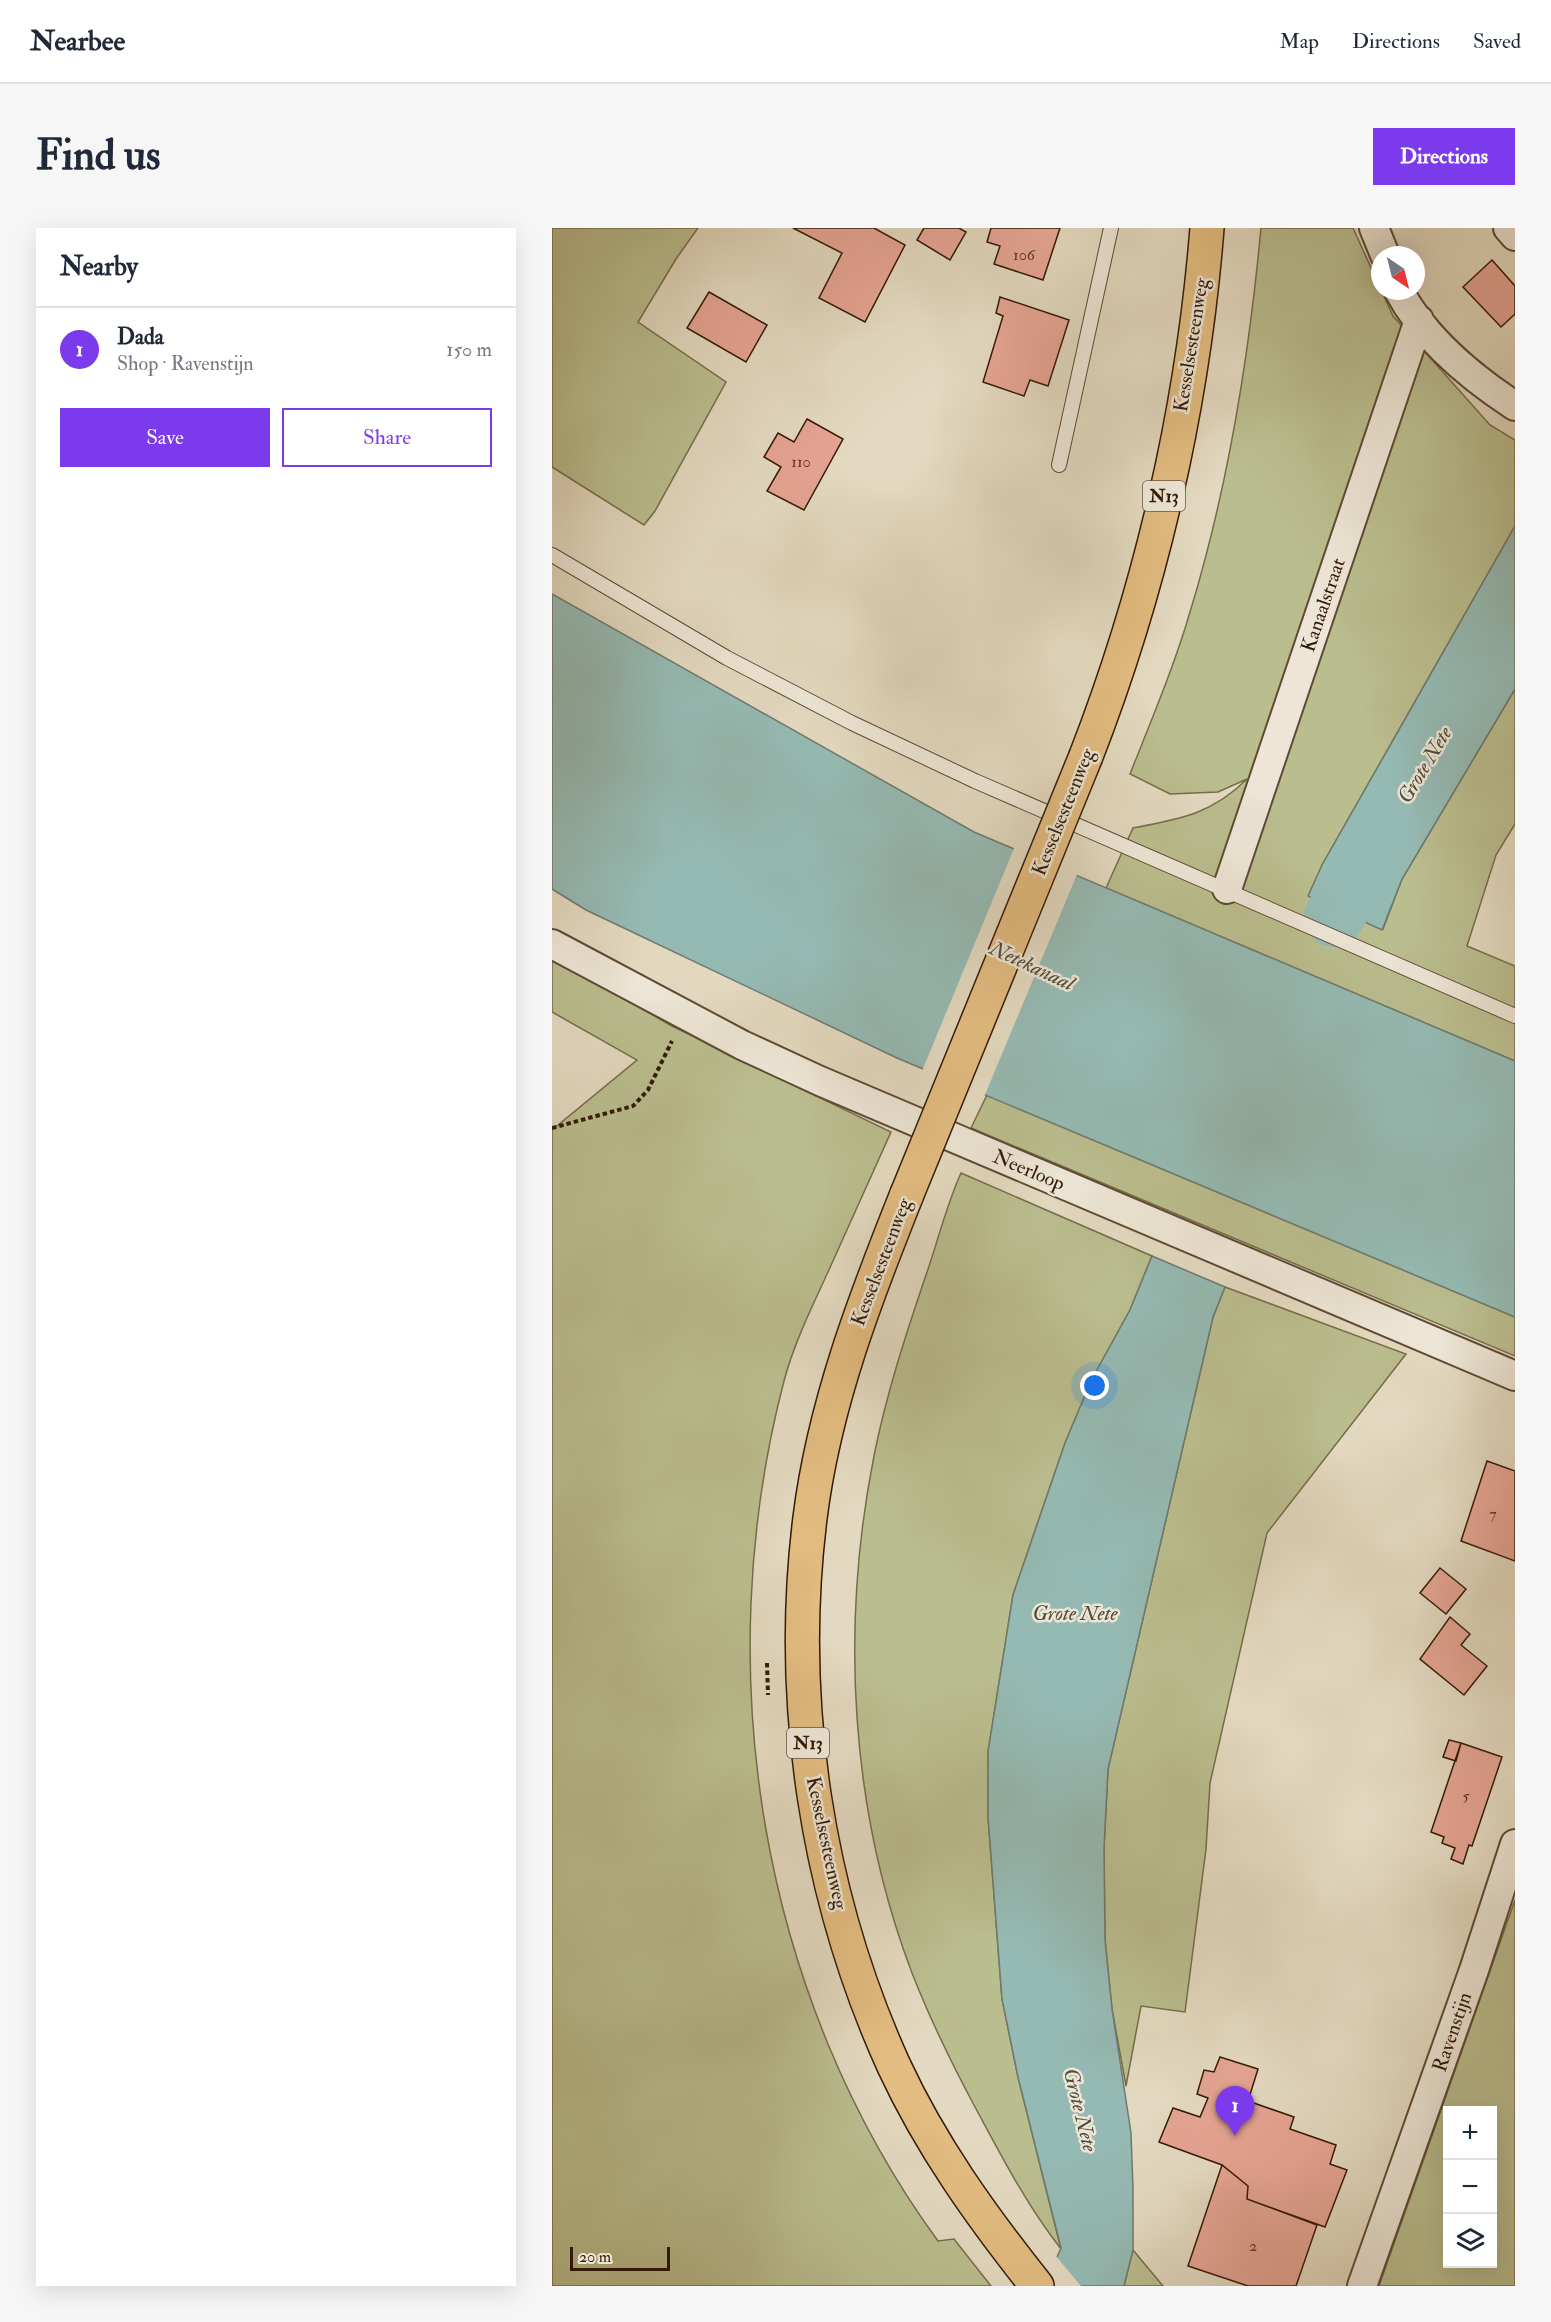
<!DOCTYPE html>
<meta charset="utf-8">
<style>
body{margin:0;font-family:"IM FELL Double Pica",serif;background:#f6f6f7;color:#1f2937}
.controls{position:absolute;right:18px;bottom:18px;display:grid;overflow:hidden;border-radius:0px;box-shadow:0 6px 24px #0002}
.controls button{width:54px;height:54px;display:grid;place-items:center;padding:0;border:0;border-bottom:2px solid #e0e1e3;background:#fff;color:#1f2937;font:30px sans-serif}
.compass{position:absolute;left:819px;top:18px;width:54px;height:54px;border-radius:50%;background:#fff;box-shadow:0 6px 24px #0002;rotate:145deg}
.scale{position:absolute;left:18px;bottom:15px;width:100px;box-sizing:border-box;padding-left:6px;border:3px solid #331a06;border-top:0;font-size:16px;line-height:21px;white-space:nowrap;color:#331a06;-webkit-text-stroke:4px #ede6d6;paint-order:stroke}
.you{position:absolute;left:543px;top:1158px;width:21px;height:21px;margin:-15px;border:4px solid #fff;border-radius:50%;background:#1a73e8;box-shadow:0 0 0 9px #1a73e833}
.badge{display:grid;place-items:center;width:39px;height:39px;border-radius:50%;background:#7c3aed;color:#fff;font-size:20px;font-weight:700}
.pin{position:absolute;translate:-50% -50px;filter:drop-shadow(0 2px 3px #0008)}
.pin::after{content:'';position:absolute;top:32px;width:21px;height:18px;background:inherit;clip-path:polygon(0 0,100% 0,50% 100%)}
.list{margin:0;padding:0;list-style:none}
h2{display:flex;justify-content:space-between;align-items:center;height:78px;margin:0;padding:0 24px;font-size:26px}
h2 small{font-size:20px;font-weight:400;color:#747a83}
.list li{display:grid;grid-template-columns:39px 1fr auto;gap:18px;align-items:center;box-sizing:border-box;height:84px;padding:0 24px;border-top:2px solid #e0e1e3}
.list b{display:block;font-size:22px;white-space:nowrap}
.list p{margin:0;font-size:20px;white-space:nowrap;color:#747a83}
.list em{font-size:20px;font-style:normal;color:#747a83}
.actions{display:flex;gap:12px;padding:18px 24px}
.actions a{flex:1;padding:14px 0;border:2px solid #7c3aed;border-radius:0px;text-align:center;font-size:21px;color:#7c3aed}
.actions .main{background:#7c3aed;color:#fff}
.icon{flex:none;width:33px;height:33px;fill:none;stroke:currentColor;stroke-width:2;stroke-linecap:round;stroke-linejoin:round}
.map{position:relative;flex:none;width:963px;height:2058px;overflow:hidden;border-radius:0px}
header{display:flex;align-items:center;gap:36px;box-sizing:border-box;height:84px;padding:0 30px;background:#fff;border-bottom:2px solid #e0e1e3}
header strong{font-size:28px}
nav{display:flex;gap:33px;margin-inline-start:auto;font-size:21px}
.intro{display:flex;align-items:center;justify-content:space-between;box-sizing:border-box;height:144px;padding:0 36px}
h1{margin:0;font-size:42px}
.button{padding:15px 27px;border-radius:0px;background:#7c3aed;color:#fff;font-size:21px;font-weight:700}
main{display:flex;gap:36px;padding:0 36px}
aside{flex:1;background:#fff;border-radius:0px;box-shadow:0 6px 24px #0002}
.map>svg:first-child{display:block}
.green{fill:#babd8e;stroke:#766c4a;stroke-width:1.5;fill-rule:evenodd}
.water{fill:#95bab3;stroke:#6e7a6e;stroke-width:1.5}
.pier{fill:#e3d9c0}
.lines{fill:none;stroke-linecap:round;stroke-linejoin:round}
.river{stroke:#95bab3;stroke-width:60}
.building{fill:#e5a493;stroke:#331a06;stroke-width:1.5}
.service-casing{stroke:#5f4a34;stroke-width:16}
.minor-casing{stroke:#5f4a34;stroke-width:32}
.primary-casing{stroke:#331a06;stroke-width:36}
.path{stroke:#331a06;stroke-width:4;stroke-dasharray:4.5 3;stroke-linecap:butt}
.service{stroke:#ede6d6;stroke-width:14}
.minor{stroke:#ede6d6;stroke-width:28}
.primary{stroke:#e2bc80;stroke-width:33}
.primary-bridge-casing{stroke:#331a06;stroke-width:36;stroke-linecap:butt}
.primary-bridge{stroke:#e2bc80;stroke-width:33}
.labels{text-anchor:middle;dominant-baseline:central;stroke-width:5;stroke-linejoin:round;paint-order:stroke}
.number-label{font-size:16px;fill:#603c29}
.shield{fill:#ede6d6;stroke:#6b5744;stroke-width:1.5}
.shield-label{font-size:18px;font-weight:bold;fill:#331a06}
.street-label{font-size:20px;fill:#331a06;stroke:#ede6d6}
.water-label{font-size:21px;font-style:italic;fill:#504a3a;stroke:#ede6d6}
</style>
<header>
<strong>Nearbee</strong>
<nav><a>Map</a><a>Directions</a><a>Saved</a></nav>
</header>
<div class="intro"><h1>Find us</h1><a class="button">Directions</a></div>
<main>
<aside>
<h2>Nearby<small></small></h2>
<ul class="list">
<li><span class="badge">1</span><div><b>Dada</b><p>Shop · Ravenstijn</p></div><em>150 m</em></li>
</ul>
<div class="actions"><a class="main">Save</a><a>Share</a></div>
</aside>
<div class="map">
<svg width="963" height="2058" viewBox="0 0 963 2058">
<rect width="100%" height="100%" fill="#e3d9c0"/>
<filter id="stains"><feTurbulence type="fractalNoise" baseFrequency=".00333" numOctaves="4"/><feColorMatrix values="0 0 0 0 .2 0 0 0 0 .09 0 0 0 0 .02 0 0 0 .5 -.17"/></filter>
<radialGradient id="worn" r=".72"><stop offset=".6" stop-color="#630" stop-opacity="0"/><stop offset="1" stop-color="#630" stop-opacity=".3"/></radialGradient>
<path class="green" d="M 0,0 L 146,0 L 124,31 L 86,94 L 174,154 L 103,283 L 92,297 L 0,239 Z
M 709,0 L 801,0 L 841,88 L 938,197 L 963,212 L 963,298 L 770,637 L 757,668 L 831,701 L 850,651 L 963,461 L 963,596 L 944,627 L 915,718 L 963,738 L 963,833 L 554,660 L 581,600 C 628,591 660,586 695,551 L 666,564 L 618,566 L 578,546 C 599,493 622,439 638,384 C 676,260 697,129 709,0 Z
M 0,729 L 120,798 L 339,904 C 318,951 297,997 276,1044 C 260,1079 242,1115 232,1153 C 156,1443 208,1769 386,2013 L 402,2011 L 439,2058 L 0,2058 L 0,902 L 85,832 L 0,784 Z
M 435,867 L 963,1089 L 963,1128 L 419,900 Z
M 409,945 L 600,1028 L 578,1082 L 540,1151 L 513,1215 L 461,1367 L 436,1524 L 436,1589 L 450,1771 L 466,1849 L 509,2021 C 475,1978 449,1927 423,1879 C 400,1836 378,1791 360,1745 C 298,1582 288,1399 322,1228 C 334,1167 354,1106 374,1047 C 386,1013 394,978 409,945 Z
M 673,1059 L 854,1126 L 715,1305 L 658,1555 L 654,1621 L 633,1784 L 589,1778 L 574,1858 L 560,1781 L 553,1712 L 552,1620 L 556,1541 L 661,1089 Z
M 963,1672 L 963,2058 L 827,2058 ZM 896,1882 L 940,1882 L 940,2036 L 896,2036 Z
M 581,2022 L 611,2058 L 572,2058 Z"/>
<path class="water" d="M 963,298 L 963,461 L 850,651 L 830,702 L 756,668 L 770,637 Z
M 0,366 L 422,604 L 963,833 L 963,1089 L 345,830 L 34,682 L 0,661 Z
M 600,1028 L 673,1059 L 661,1089 L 556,1541 L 552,1620 L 553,1712 L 560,1781 L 579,1905 L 581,1962 L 581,2022 L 572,2058 L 492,2058 L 509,2020 L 466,1849 L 450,1771 L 436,1589 L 436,1524 L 461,1367 L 513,1215 L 540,1151 L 578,1082 Z"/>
<path class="pier" d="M 463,618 L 526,644 L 432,869 L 370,843 Z
M 503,2027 L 529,2058 L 489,2058 Z"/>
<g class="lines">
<path class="river" d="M 782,689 L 828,612"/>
</g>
<path class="building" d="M 241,0 L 322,0 L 353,17 L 313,94 L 267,70 L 290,25 Z
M 372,0 L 407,0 L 414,4 L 398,32 L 365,12 Z
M 439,0 L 508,0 L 491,52 L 442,36 L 448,18 L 435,14 Z
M 940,32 L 963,58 L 963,86 L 949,99 L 911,59 Z
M 157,64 L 215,97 L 194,134 L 135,100 Z
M 448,69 L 517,92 L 496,158 L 478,152 L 472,168 L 431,154 L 451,88 L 444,85 Z
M 255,191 L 291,211 L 252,282 L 215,263 L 229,239 L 212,229 L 226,205 L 242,214 Z
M 935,1233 L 963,1243 L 963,1333 L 909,1313 Z
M 888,1340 L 914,1361 L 894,1386 L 868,1365 Z
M 898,1389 L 918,1406 L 909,1417 L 935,1438 L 912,1467 L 868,1431 Z
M 897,1512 L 909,1515 L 904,1533 L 891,1529 Z
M 909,1515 L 950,1529 L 920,1618 L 917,1617 L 911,1636 L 899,1631 L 903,1620 L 890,1615 L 892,1609 L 879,1604 Z
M 668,1829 L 706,1841 L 696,1873 L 742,1889 L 738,1901 L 784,1917 L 778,1936 L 795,1942 L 773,1999 L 695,1971 L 696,1958 L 670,1937 L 607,1914 L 621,1880 L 648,1889 L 656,1870 L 645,1866 L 652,1842 L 662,1844 Z
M 670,1937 L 696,1958 L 695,1971 L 765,1997 L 744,2058 L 696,2058 L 636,2038 Z"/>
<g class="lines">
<g class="service-casing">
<path id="service" d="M 507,237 L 559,0
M 0,327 L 175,430 L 300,495 L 423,553 L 963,788"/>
</g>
<g class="minor-casing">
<path id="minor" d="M 822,0 L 833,27
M 956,0 L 963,8
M 847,63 C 872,110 920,150 963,178
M 675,661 L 867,92
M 0,716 L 190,817 L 268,853 L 963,1148
M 810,2058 L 922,1742 L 963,1616"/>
</g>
<g class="primary-casing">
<path id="primary" d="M 534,528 C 599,361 641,179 655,0
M 355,966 C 313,1071 272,1177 258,1290 C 235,1474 265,1669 342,1838 C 379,1918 430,1989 485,2058"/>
</g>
<path class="path" d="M 0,900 L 81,878 L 96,862 L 120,813
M 215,1435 L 216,1467"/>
<use href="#service" class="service"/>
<use href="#minor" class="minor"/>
<use href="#primary" class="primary"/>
<g class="primary-bridge-casing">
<path id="primary-bridge" d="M 355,966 L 534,528"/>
</g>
<use href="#primary-bridge" class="primary-bridge"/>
</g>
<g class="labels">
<g class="number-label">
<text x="472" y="27">106</text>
<text x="249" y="234">110</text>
<text x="941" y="1286">7</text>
<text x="914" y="1568">5</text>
<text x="701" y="2018">2</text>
</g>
<g class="shield">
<rect x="591" y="253" width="42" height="30" rx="4.5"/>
<rect x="235" y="1500" width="42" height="30" rx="4.5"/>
</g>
<g class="shield-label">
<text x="612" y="268">N13</text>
<text x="256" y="1515">N13</text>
</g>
<g class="street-label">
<text transform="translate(639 117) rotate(-81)">Kesselsesteenweg</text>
<text transform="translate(771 377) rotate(-71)">Kanaalstraat</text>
<text transform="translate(511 584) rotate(-68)">Kesselsesteenweg</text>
<text transform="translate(477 942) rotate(23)">Neerloop</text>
<text transform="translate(329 1034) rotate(-69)">Kesselsesteenweg</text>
<text transform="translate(275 1615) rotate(78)">Kesselsesteenweg</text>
<text transform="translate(900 1804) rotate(-71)">Ravenstijn</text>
</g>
<g class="water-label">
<text transform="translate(873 537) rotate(-59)">Grote Nete</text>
<text transform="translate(480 738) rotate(25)">Netekanaal</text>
<text x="523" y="1385">Grote Nete</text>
<text transform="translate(528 1882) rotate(76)">Grote Nete</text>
</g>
</g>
<rect width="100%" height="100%" filter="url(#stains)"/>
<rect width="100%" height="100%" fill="url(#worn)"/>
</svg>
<div class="controls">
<button>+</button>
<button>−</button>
<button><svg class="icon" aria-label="layers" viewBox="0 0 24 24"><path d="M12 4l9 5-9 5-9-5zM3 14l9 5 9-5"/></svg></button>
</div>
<svg class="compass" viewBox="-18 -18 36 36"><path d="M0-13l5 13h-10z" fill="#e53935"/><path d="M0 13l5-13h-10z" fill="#747a83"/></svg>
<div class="scale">20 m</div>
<div class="you"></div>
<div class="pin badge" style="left:683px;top:1908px">1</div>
</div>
</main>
